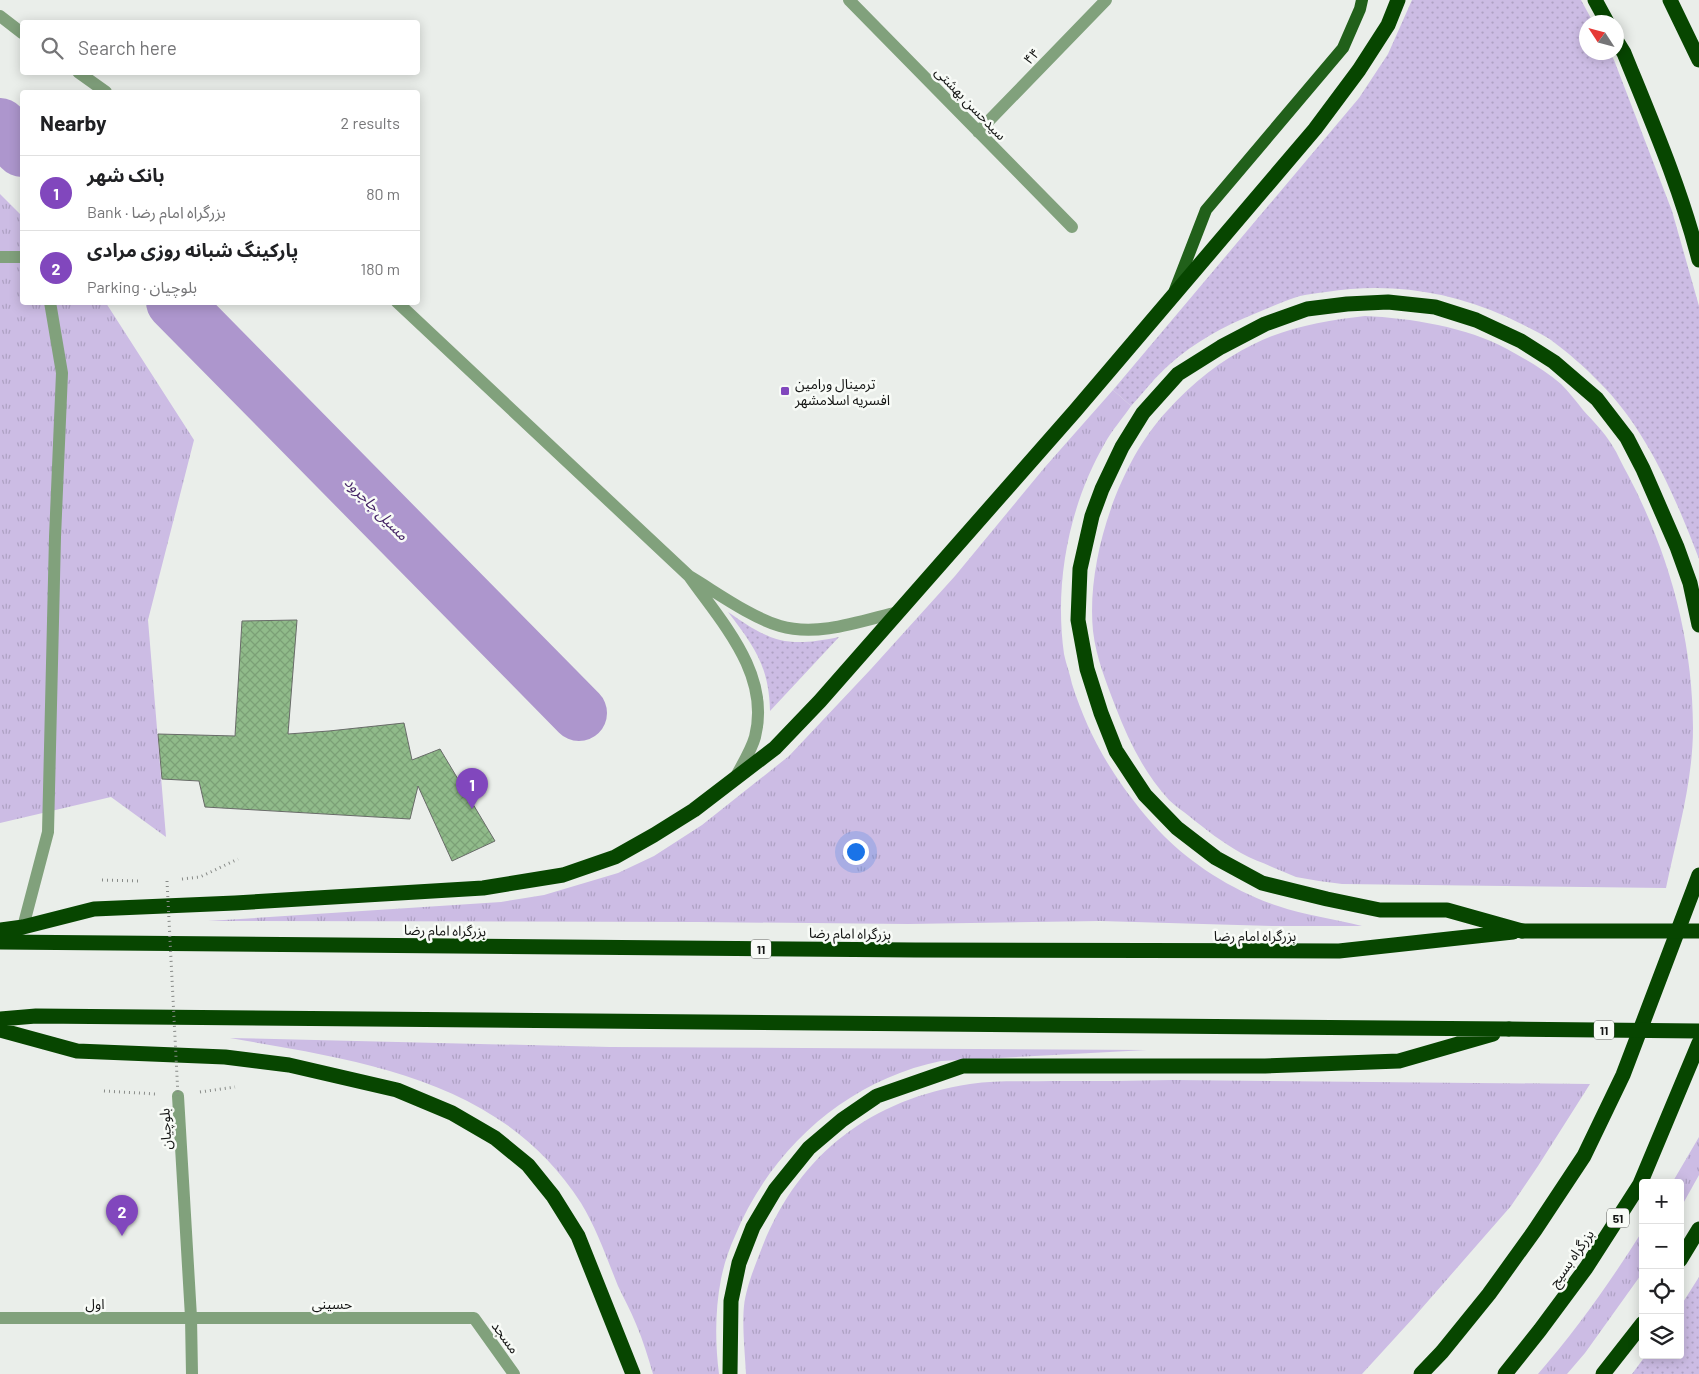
<!DOCTYPE html>
<meta charset="utf-8">
<style>
body{margin:0;font-family:Barlow,"Noto Sans Arabic",sans-serif;background:#f2f2f2;color:#202124}
.controls{position:absolute;right:15px;bottom:15px;display:grid;overflow:hidden;border-radius:5px;box-shadow:0 2px 12px #0003}
.controls button{width:45px;height:45px;display:grid;place-items:center;padding:0;border:0;border-bottom:1px solid #e0e0e0;background:#fff;color:#202124;font:25px sans-serif}
.compass{position:absolute;left:1579px;top:15px;width:45px;height:45px;border-radius:50%;background:#fff;box-shadow:0 2px 12px #0003;rotate:306deg}
.you{position:absolute;left:855px;top:851px;width:18px;height:18px;margin:-12px;border:4px solid #fff;border-radius:50%;background:#1a73e8;box-shadow:0 0 0 8px #1a73e833}
.badge{display:grid;place-items:center;width:32px;height:32px;border-radius:50%;background:#8147bd;color:#fff;font-size:16px;font-weight:700}
.pin{position:absolute;translate:-50% -41px;filter:drop-shadow(0 1px 2px #0008)}
.pin::after{content:'';position:absolute;top:26px;width:18px;height:15px;background:inherit;clip-path:polygon(0 0,100% 0,50% 100%)}
.list{margin:0;padding:0;list-style:none}
h2{display:flex;justify-content:space-between;align-items:center;height:65px;margin:0;padding:0 20px;font-size:21px}
h2 small{font-size:16px;font-weight:400;color:#757577}
.list li{display:grid;grid-template-columns:32px 1fr auto;gap:15px;align-items:center;box-sizing:border-box;height:75px;padding:0 20px;border-top:1px solid #e0e0e0}
.list b{display:block;font-size:19px;white-space:nowrap}
.list p{margin:0;font-size:16px;white-space:nowrap;color:#757577}
.list em{font-size:16px;font-style:normal;color:#757577}
.icon{flex:none;width:28px;height:28px;fill:none;stroke:currentColor;stroke-width:2;stroke-linecap:round;stroke-linejoin:round}
.map{position:relative;flex:none;width:1699px;height:1374px;overflow:hidden}
.search{position:absolute;background:#fff;box-shadow:0 2px 12px #0003;left:20px;top:20px;width:400px;height:55px;display:flex;align-items:center;gap:12px;box-sizing:border-box;padding:0 18px;border-radius:5px;color:#757577;font-size:19px}
.panel{position:absolute;background:#fff;box-shadow:0 2px 12px #0003;left:20px;top:90px;width:400px;height:215px;border-radius:5px}
.map>svg:first-child{display:block}
.grass{fill:url(#grass-tufts)}
.garden{fill:url(#garden-dots)}
.lines{fill:none;stroke-linecap:round;stroke-linejoin:round}
.river{stroke:#ad96cd;stroke-width:56}
.building{fill:url(#building-cross-hatch);stroke:#686b68}
.path{stroke:#888b88;stroke-width:3;stroke-dasharray:1 4;stroke-linecap:butt}
.minor{stroke:#81a17c;stroke-width:12}
.major{stroke:#21601a;stroke-width:12}
.highway{stroke:#074600;stroke-width:15}
.path-bridge{stroke:#888b88;stroke-width:3;stroke-dasharray:1 4;stroke-linecap:butt}
.highway-bridge{stroke:#074600;stroke-width:15}
.poi-dot{fill:#8147bd;stroke:#f8fbf7;stroke-width:2}
.labels{text-anchor:middle;dominant-baseline:central;stroke-width:5;stroke-linejoin:round;paint-order:stroke}
.shield{fill:#f8fbf7;stroke:#585957;stroke-width:1}
.shield-label{font-size:12px;font-weight:bold;fill:#131413}
.street-label{font-size:14px;fill:#131413;stroke:#f8fbf7}
.poi-label{font-size:14px;fill:#131413;stroke:#f8fbf7;text-anchor:start}
.water-label{font-size:15px;font-style:italic;fill:#442365;stroke:#f8fbf7}
</style>
<div class="map">
<svg width="1699" height="1374" viewBox="0 0 1699 1374">
<defs>
<pattern id="grass-tufts" width="24" height="20" patternUnits="userSpaceOnUse" patternTransform="scale(1.25)"><rect width="24" height="20" fill="#ccbce4"/><path d="M3 7l-1-3M5 7V3M7 7l1-3M15 17l-1-3M17 17v-4M19 17l1-3" fill="none" stroke="#aea1c3"/></pattern>
<pattern id="garden-dots" width="8" height="8" patternUnits="userSpaceOnUse" patternTransform="scale(1.25)"><rect width="8" height="8" fill="#ccbce4"/><path d="M2 2h.1M6 6h.1" fill="none" stroke="#aea1c3" stroke-width="1.8" stroke-linecap="round"/></pattern>
<pattern id="building-cross-hatch" width="8" height="8" patternUnits="userSpaceOnUse" patternTransform="scale(1.25)"><rect width="8" height="8" fill="#90bb8a"/><path d="M0 0l8 8M0 8l8-8" fill="none" stroke="#7ba076"/></pattern>
</defs>
<rect width="100%" height="100%" fill="#eaeeea"/>
<path class="grass" d="M 0,194 L 22,216 L 22,302 L 106,303 L 194,440 L 148,620 L 166,837 L 111,797 L 0,823 Z
M 1365,316 C 1410,318 1467,327 1507,349 C 1525,359 1545,370 1561,384 C 1569,392 1576,401 1583,410 C 1593,421 1604,432 1612,445 C 1618,454 1622,465 1628,475 C 1669,553 1693,640 1693,728 C 1693,782 1677,835 1666,888 L 1342,884 C 1327,882 1311,880 1296,877 C 1288,874 1280,870 1272,867 C 1262,862 1251,859 1241,853 C 1223,843 1205,829 1189,816 C 1183,811 1175,806 1169,800 C 1145,774 1129,742 1116,708 C 1107,684 1096,658 1093,631 C 1086,561 1118,463 1167,411 C 1192,383 1221,360 1254,344 C 1288,327 1328,320 1365,316 Z
M 1113,390 L 1131,406 C 1123,418 1112,430 1105,443 C 1069,505 1054,583 1064,654 C 1066,664 1070,674 1072,684 C 1084,722 1101,756 1124,788 C 1152,826 1173,849 1213,875 C 1232,887 1256,899 1278,906 C 1304,915 1335,919 1362,926 L 1274,926 L 1100,921 L 908,924 L 698,922 L 208,921 L 501,902 L 544,895 L 618,873 L 654,856 L 702,825 L 789,756 L 871,669 L 955,576 L 1045,467 Z
M 230,1038 L 610,1047 L 1147,1050 L 941,1061 C 848,1080 771,1148 735,1236 C 729,1249 724,1264 721,1279 C 715,1310 715,1343 719,1374 L 653,1374 C 648,1357 643,1340 636,1324 C 631,1311 624,1299 618,1286 C 607,1259 597,1229 581,1203 C 502,1079 362,1061 230,1038 Z
M 1173,1080 L 1590,1084 L 1538,1166 L 1511,1206 L 1415,1316 L 1362,1374 L 746,1374 C 745,1354 742,1325 744,1306 C 746,1287 756,1263 763,1245 C 800,1153 872,1099 970,1084 C 997,1080 1025,1082 1052,1081 C 1093,1081 1133,1081 1173,1080 Z
M 1699,1137 L 1699,1175 L 1680,1209 L 1680,1183 L 1672,1183 Z
M 1643,1230 L 1643,1272 L 1585,1353 L 1567,1374 L 1538,1374 C 1577,1329 1611,1281 1643,1230 Z"/>
<path class="garden" d="M 1412,0 L 1581,0 L 1593,22 L 1586,22 L 1586,52 L 1610,53 L 1614,60 L 1672,211 L 1699,306 L 1699,559 C 1676,498 1646,428 1599,382 C 1585,367 1567,352 1551,340 C 1537,331 1521,324 1507,317 C 1450,291 1388,282 1326,292 C 1318,293 1308,294 1300,296 C 1284,301 1269,308 1254,314 C 1224,326 1195,342 1170,364 C 1156,376 1144,392 1131,406 L 1113,390 L 1359,98 L 1388,54 Z
M 728,612 C 771,642 786,648 839,637 L 770,711 C 769,666 754,646 728,612 Z
M 1699,1277 L 1699,1374 L 1632,1374 L 1646,1355 L 1680,1355 L 1680,1307 Z"/>
<g class="lines">
<path class="river" d="M 0,126 L 22,149
M 174,302 L 579,713"/>
</g>
<path class="building" d="M 297,620 L 288,734 L 329,731 L 404,723 L 412,760 L 440,749 L 495,841 L 452,861 L 418,786 L 410,819 L 205,807 L 199,781 L 162,779 L 158,734 L 235,736 L 242,621 Z"/>
<g class="lines">
<path class="path" d="M 182,879 L 200,877 L 238,859
M 102,880 L 141,881
M 104,1091 L 156,1094
M 200,1092 L 235,1087"/>
<path class="minor" d="M 849,0 L 1072,227
M 0,16 L 22,33
M 78,72 L 106,92
M 978,132 L 1106,0
M 0,257 L 22,257
M 397,302 L 689,576
M 735,778 C 742,765 751,751 755,737 C 771,674 722,623 689,576 C 716,592 750,617 780,626 C 818,637 861,621 898,612
M 23,927 L 48,832 L 55,537 L 62,373 L 50,302
M 178,1096 L 191,1317 L 192,1374
M 0,1318 L 474,1318 L 514,1374"/>
<path class="major" d="M 1175,290 L 1206,210 L 1343,48 L 1360,9 L 1362,0"/>
<path class="highway" d="M 1595,0 L 1607,22
M 1670,0 L 1699,60
M 1616,40 L 1624,53 C 1652,122 1681,189 1699,260
M 0,930 L 23,927 L 94,909 L 235,903 L 483,888 L 563,875 L 615,857 L 654,835 L 694,810 L 775,748 L 820,701 L 1075,411 L 1315,129 L 1359,70 L 1388,25 L 1398,0
M 1522,931 L 1447,910 L 1380,910 L 1327,899 L 1262,883 L 1216,858 L 1177,828 L 1145,795 L 1116,751 L 1101,713 L 1087,669 L 1078,620 L 1080,569 L 1092,516 L 1102,489 L 1122,447 L 1143,413 L 1178,374 L 1221,347 L 1265,324 L 1307,309 L 1347,304 L 1388,302 L 1435,307 L 1476,320 L 1521,341 L 1554,362 L 1597,399 L 1627,438 L 1643,469 L 1677,547 L 1690,583 L 1699,625
M 0,942 L 915,950 L 1339,951 L 1513,932
M 0,1019 L 36,1016 L 1509,1029
M 0,1030 L 77,1051 L 225,1057 L 289,1065 L 397,1090 L 452,1113 L 495,1138 L 528,1165 L 553,1196 L 578,1236 L 633,1374
M 1680,1260 L 1699,1229
M 730,1374 L 731,1301 L 739,1263 L 753,1227 L 775,1190 L 809,1148 L 842,1120 L 877,1096 L 963,1066 L 1265,1066 L 1399,1061 L 1493,1034
M 1421,1374 L 1442,1352 L 1489,1294 L 1535,1230 L 1584,1156 L 1623,1075 L 1699,875
M 1505,1374 L 1540,1330 L 1586,1268 L 1640,1184 L 1699,1043
M 1603,1374 L 1643,1323"/>
<path class="path-bridge" d="M 167,881 L 178,1096"/>
<path class="highway-bridge" d="M 1522,931 L 1699,931
M 1509,1029 L 1699,1031"/>
</g>
<rect class="poi-dot" x="780" y="386" width="10" height="10" rx="2.5"/>
<g class="labels">
<g class="shield">
<rect x="751" y="939.5" width="20" height="19" rx="4"/>
<rect x="1594" y="1020.5" width="20" height="19" rx="4"/>
<rect x="1607" y="1208.5" width="22" height="19" rx="4"/>
</g>
<g class="shield-label">
<text x="761" y="949">11</text>
<text x="1604" y="1030">11</text>
<text x="1618" y="1218">51</text>
</g>
<g class="street-label">
<text transform="translate(1031 56) rotate(-46)">۴۴</text>
<text transform="translate(971 103) rotate(46)">سیدحسن بهشتی</text>
<text transform="translate(445 930) rotate(1)">بزرگراه امام رضا</text>
<text transform="translate(850 933) rotate(1)">بزرگراه امام رضا</text>
<text x="1255" y="935">بزرگراه امام رضا</text>
<text transform="translate(165 1129) rotate(-93)">بلوچیان</text>
<text transform="translate(1571 1258) rotate(-55)">بزرگراه بسیج</text>
<text x="95" y="1303">اول</text>
<text x="332" y="1303">حسینی</text>
<text transform="translate(506 1337) rotate(54)">مسجد</text>
</g>
<g class="poi-label">
<text x="795" y="383">ترمینال ورامین<tspan x="795" dy="16">افسریه اسلامشهر</tspan></text>
</g>
<g class="water-label">
<text transform="translate(377 508) rotate(45)">مسیل جاجرود</text>
</g>
</g>
</svg>
<div class="controls">
<button>+</button>
<button>−</button>
<button><svg class="icon" aria-label="locate" viewBox="0 0 24 24"><circle cx="12" cy="12" r="6"/><path d="M12 2v4M12 18v4M2 12h4M18 12h4"/></svg></button>
<button><svg class="icon" aria-label="layers" viewBox="0 0 24 24"><path d="M12 4l9 5-9 5-9-5zM3 14l9 5 9-5"/></svg></button>
</div>
<svg class="compass" viewBox="-18 -18 36 36"><path d="M0-13l5 13h-10z" fill="#e53935"/><path d="M0 13l5-13h-10z" fill="#757577"/></svg>
<div class="you"></div>
<div class="pin badge" style="left:472px;top:809px">1</div>
<div class="pin badge" style="left:122px;top:1236px">2</div>
<div class="search"><svg class="icon" aria-label="search" viewBox="0 0 24 24"><circle cx="10" cy="10" r="6"/><path d="M15 15l6 6"/></svg>Search here</div>
<section class="panel">
<h2>Nearby<small>2 results</small></h2>
<ul class="list">
<li><span class="badge">1</span><div><b>بانک شهر</b><p>Bank · بزرگراه امام رضا</p></div><em>80 m</em></li>
<li><span class="badge">2</span><div><b>پارکینگ شبانه روزی مرادی</b><p>Parking · بلوچیان</p></div><em>180 m</em></li>
</ul>
</section>
</div>
